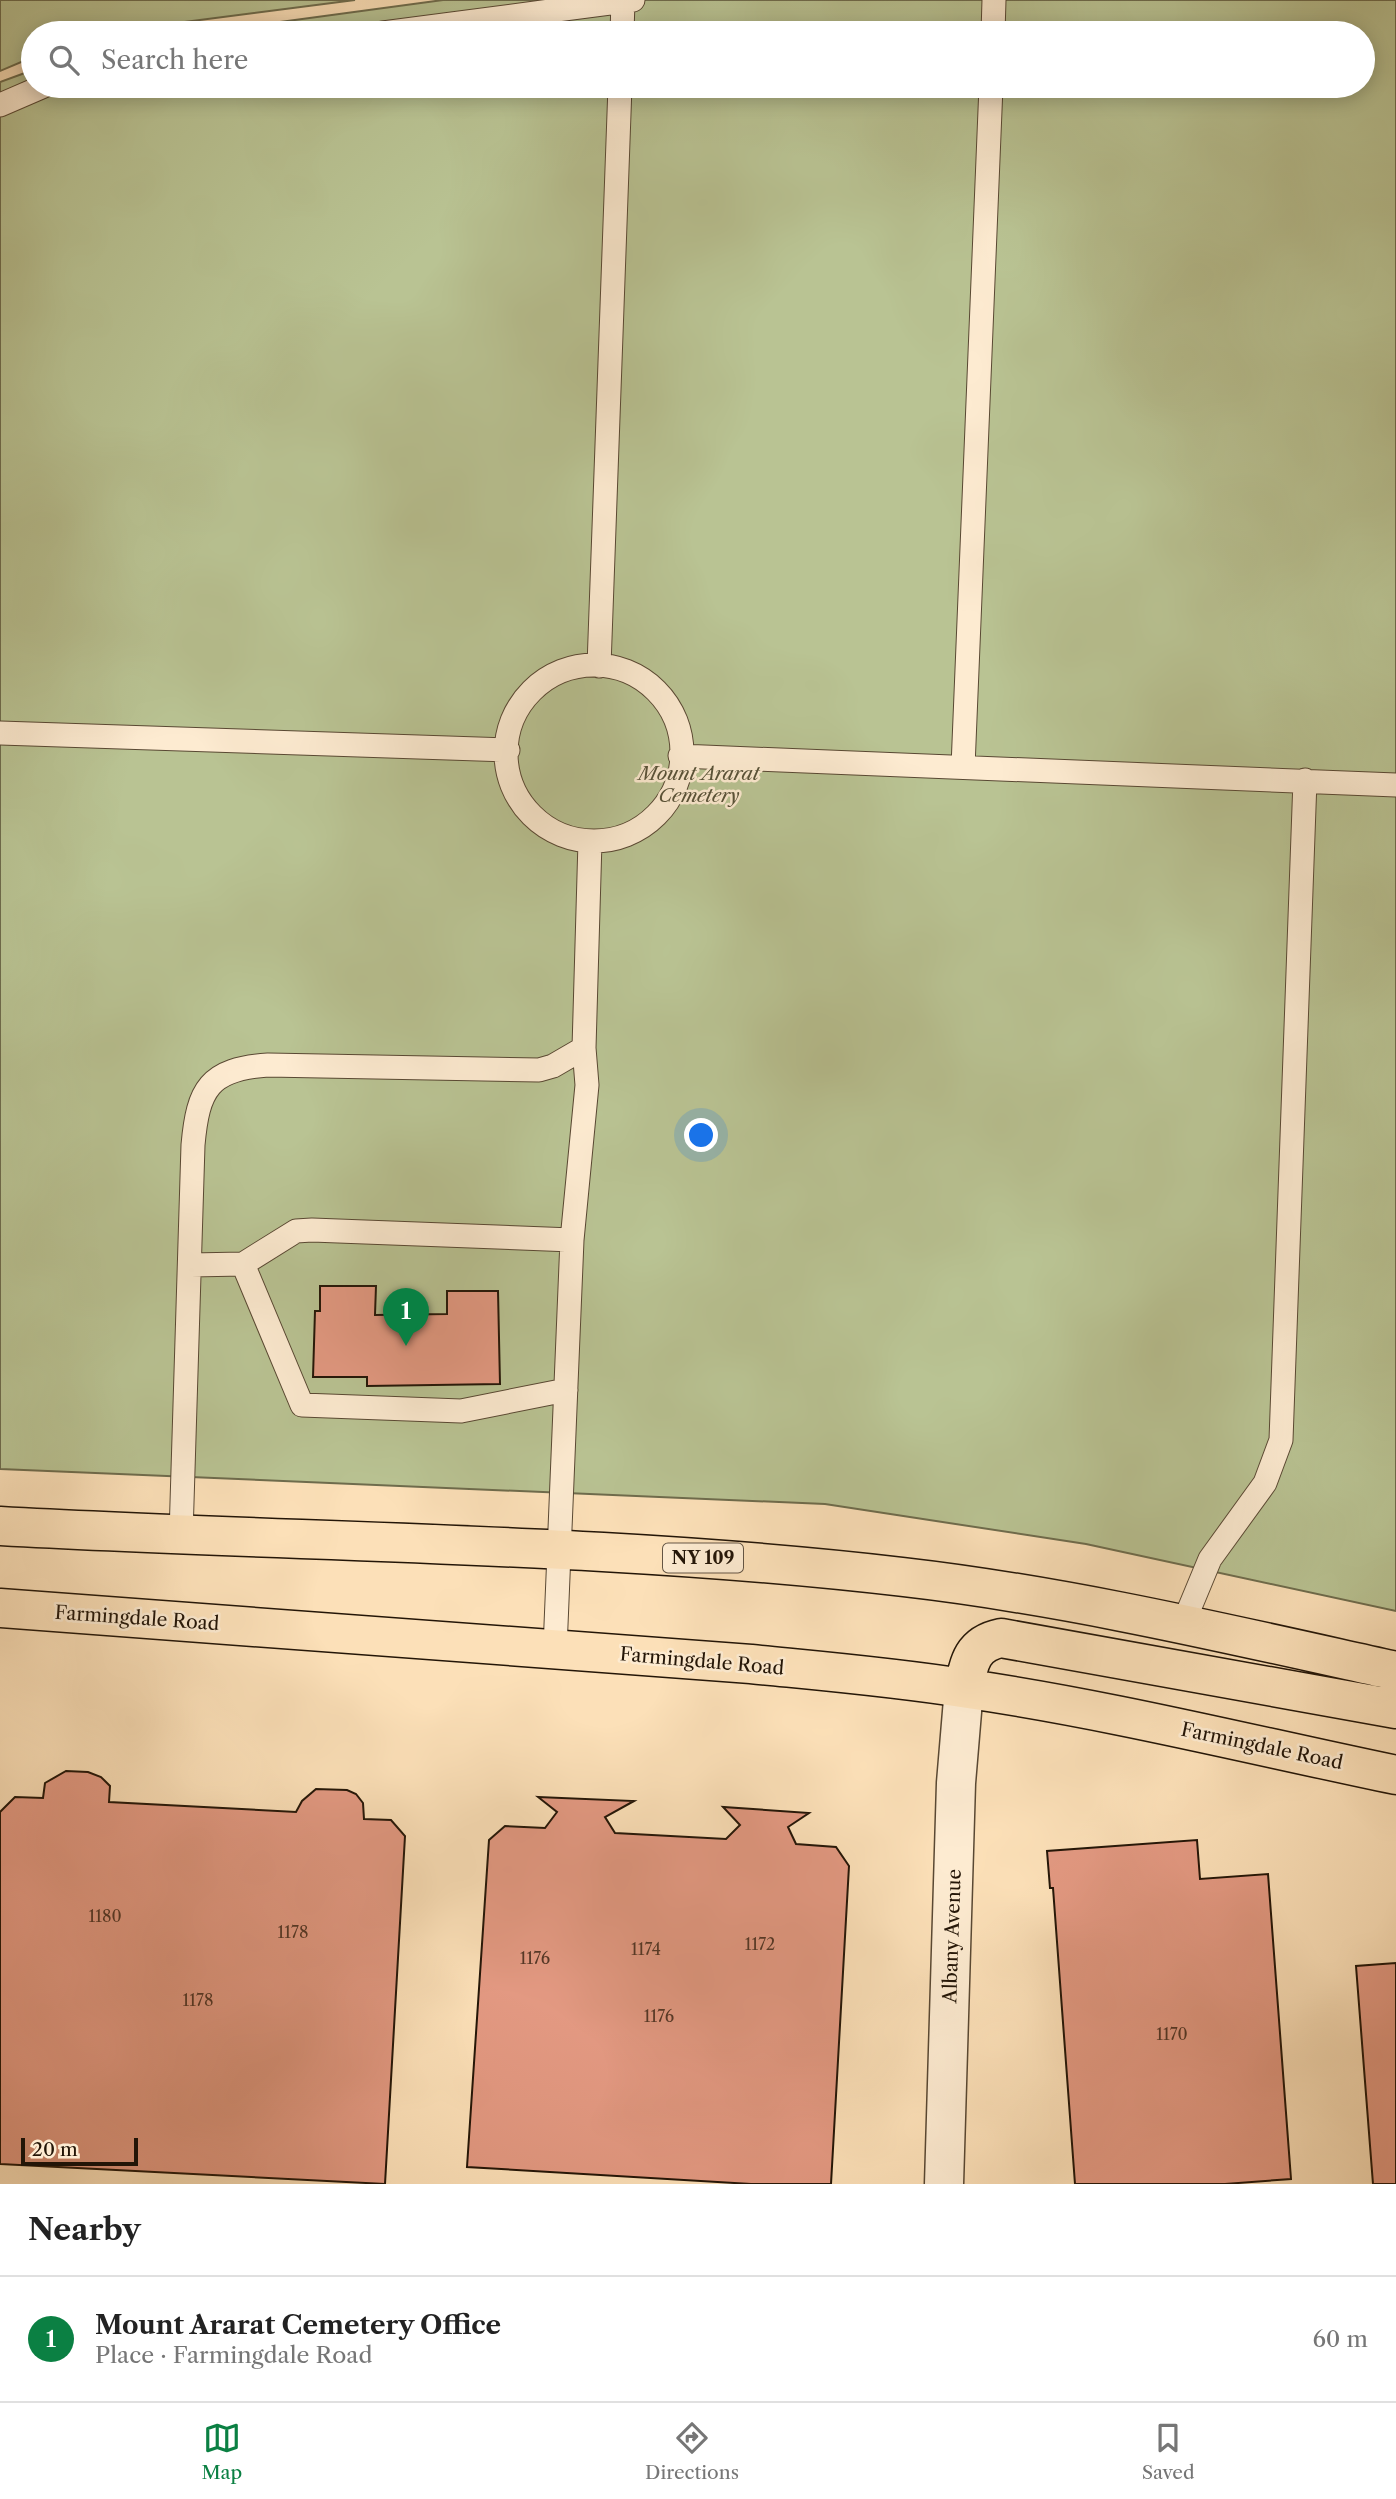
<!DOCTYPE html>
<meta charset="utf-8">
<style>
body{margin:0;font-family:"Libre Caslon Text",serif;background:#f6f6f6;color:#222}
.scale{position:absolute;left:21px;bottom:18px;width:117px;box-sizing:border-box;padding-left:7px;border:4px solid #231507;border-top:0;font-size:19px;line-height:24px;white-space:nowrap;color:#231507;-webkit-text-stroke:5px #fdebd1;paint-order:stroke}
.you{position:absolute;left:702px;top:1136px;width:24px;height:24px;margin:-18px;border:5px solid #fff;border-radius:50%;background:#1a73e8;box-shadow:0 0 0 10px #1a73e833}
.badge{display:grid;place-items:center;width:46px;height:46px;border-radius:50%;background:#0b8043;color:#fff;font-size:23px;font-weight:700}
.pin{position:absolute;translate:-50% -58px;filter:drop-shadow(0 2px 4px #0008)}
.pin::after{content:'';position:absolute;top:37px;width:24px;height:21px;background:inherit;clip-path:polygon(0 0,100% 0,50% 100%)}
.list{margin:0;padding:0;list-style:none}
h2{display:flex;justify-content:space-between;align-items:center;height:91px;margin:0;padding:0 28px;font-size:30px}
h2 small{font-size:23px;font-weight:400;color:#767676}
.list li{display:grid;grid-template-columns:46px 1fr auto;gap:21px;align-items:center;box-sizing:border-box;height:126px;padding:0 28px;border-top:2px solid #e0e0e0}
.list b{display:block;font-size:26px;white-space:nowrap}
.list p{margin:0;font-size:23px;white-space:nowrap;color:#767676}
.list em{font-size:23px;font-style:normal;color:#767676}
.icon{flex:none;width:38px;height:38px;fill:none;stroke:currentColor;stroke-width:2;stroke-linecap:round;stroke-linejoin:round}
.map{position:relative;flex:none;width:1396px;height:2184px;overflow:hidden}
.search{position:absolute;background:#fff;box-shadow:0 4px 18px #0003;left:21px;right:21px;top:21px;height:77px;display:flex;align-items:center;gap:18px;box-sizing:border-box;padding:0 24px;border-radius:38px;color:#767676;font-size:26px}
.sheet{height:217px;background:#fff}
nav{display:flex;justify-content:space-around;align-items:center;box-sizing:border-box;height:98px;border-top:2px solid #e0e0e0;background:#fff;font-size:19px;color:#767676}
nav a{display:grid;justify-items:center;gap:4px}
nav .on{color:#0b8043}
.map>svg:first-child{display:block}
.green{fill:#b9c393;stroke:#6e6c4d;stroke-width:2}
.building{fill:#e39982;stroke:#231507;stroke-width:2}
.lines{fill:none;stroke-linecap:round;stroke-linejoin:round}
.service-casing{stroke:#594833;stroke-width:25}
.tertiary-casing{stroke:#594833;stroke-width:41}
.primary-casing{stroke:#231507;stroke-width:41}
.service{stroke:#fdebd1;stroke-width:23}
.tertiary{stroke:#fdebd1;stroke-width:38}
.primary{stroke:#fce0b8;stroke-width:38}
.labels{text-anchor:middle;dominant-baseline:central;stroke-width:5;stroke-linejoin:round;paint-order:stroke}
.number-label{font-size:16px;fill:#533626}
.shield{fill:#fdebd1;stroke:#645544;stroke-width:2}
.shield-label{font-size:18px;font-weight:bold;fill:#231507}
.park-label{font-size:19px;font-style:italic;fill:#585238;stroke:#fdebd1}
.street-label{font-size:19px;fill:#231507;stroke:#fdebd1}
</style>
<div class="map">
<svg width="1396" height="2184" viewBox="0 0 1396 2184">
<rect width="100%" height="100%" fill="#fce0b8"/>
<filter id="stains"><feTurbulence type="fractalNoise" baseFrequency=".00286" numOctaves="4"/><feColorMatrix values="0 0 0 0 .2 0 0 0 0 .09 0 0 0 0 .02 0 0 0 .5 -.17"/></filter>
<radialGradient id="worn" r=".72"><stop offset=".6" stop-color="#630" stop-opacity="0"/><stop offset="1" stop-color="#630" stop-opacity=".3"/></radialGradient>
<path class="green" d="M 0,0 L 355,0 L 99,33 L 33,33 L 33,57 L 0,71 Z
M 443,0 L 1396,0 L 1396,1611 L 1086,1544 L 825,1504 L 0,1469 L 0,82 L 33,70 L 33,86 L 1363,86 L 1363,33 L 199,33 Z"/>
<path class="building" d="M 320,1286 L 376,1286 L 375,1315 L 447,1314 L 447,1291 L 498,1291 L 500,1384 L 367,1386 L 367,1377 L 313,1377 L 315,1311 L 320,1311 Z
M 66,1771 L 88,1772 L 101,1777 L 110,1786 L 109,1802 L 296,1812 L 302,1801 L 316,1789 L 347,1790 L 356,1794 L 363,1803 L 364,1819 L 391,1820 L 405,1836 L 385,2184 L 0,2164 L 0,1812 L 15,1797 L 43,1798 L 45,1783 Z
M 538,1797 L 634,1801 L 605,1817 L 615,1833 L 726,1839 L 740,1825 L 723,1807 L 809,1813 L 788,1827 L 796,1844 L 836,1847 L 849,1866 L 831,2184 L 751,2184 L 467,2167 L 489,1840 L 505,1826 L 545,1828 L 557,1812 Z
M 1197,1840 L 1200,1879 L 1268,1874 L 1291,2179 L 1225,2184 L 1075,2184 L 1053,1888 L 1050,1888 L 1047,1851 Z
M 1396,1963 L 1396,2184 L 1373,2184 L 1356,1966 Z"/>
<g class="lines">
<g class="service-casing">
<path id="service" d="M 383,33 L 633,0
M 622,33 L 623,1
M 993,33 L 994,0
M 0,105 L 44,86
M506 753a88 88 0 1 1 176 0a88 88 0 1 1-176 0Z
M 599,666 L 620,86
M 0,733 L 508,750
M 680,756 L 1396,785
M 963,767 L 991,86
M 243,1264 L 302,1405 L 461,1411 L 566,1390
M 191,1265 L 243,1264 L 296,1231 L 312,1230 L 572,1240
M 181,1535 L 193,1145 C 198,1089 209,1069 268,1065 L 539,1070 L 553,1066 L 584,1048
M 1183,1624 L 1210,1559 L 1265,1483 L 1281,1440 L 1305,780
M 555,1649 L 572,1240 L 587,1085 L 584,1048 L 590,841"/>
</g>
<g class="tertiary-casing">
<path id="tertiary" d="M 944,2184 L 956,1783 L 964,1688"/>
</g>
<g class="primary-casing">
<path id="primary" d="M 0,1526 C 301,1543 604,1542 903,1577 C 1069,1596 1233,1635 1396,1671
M 0,1608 L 751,1664 C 821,1671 892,1677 962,1688 C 1108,1709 1252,1745 1396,1775
M 964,1688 C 969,1662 972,1644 1001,1638 L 1396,1709"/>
</g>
<use href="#service" class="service"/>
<use href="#tertiary" class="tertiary"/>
<use href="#primary" class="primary"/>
</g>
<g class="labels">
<g class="number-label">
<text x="105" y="1916">1180</text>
<text x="293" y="1932">1178</text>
<text x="760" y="1944">1172</text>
<text x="646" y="1949">1174</text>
<text x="535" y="1958">1176</text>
<text x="198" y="2000">1178</text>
<text x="659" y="2016">1176</text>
<text x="1172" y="2034">1170</text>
</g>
<rect class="shield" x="663" y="1543.5" width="80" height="29" rx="5"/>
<g class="shield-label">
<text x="703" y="1558">NY 109</text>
</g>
<g class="park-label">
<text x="699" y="773">Mount Ararat<tspan x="699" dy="22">Cemetery</tspan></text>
</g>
<g class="street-label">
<text transform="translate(137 1618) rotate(4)">Farmingdale Road</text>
<text transform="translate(702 1661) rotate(5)">Farmingdale Road</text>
<text transform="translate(1262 1746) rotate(12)">Farmingdale Road</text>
<text transform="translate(952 1936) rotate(-88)">Albany Avenue</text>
</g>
</g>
<rect width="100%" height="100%" filter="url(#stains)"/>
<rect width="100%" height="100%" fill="url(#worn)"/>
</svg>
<div class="scale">20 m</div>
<div class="you"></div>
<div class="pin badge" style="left:406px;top:1346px">1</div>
<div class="search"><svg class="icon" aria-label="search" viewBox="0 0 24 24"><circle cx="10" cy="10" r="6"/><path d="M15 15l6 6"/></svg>Search here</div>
</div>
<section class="sheet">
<h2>Nearby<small></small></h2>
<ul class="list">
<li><span class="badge">1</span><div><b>Mount Ararat Cemetery Office</b><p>Place · Farmingdale Road</p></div><em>60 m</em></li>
</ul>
</section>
<nav>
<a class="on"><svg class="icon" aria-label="map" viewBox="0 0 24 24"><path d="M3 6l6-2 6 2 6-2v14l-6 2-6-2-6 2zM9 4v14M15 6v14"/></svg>Map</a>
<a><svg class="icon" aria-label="directions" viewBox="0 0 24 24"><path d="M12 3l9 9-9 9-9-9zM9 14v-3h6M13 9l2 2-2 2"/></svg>Directions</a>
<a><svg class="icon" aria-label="saved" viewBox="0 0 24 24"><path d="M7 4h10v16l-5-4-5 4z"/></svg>Saved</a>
</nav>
